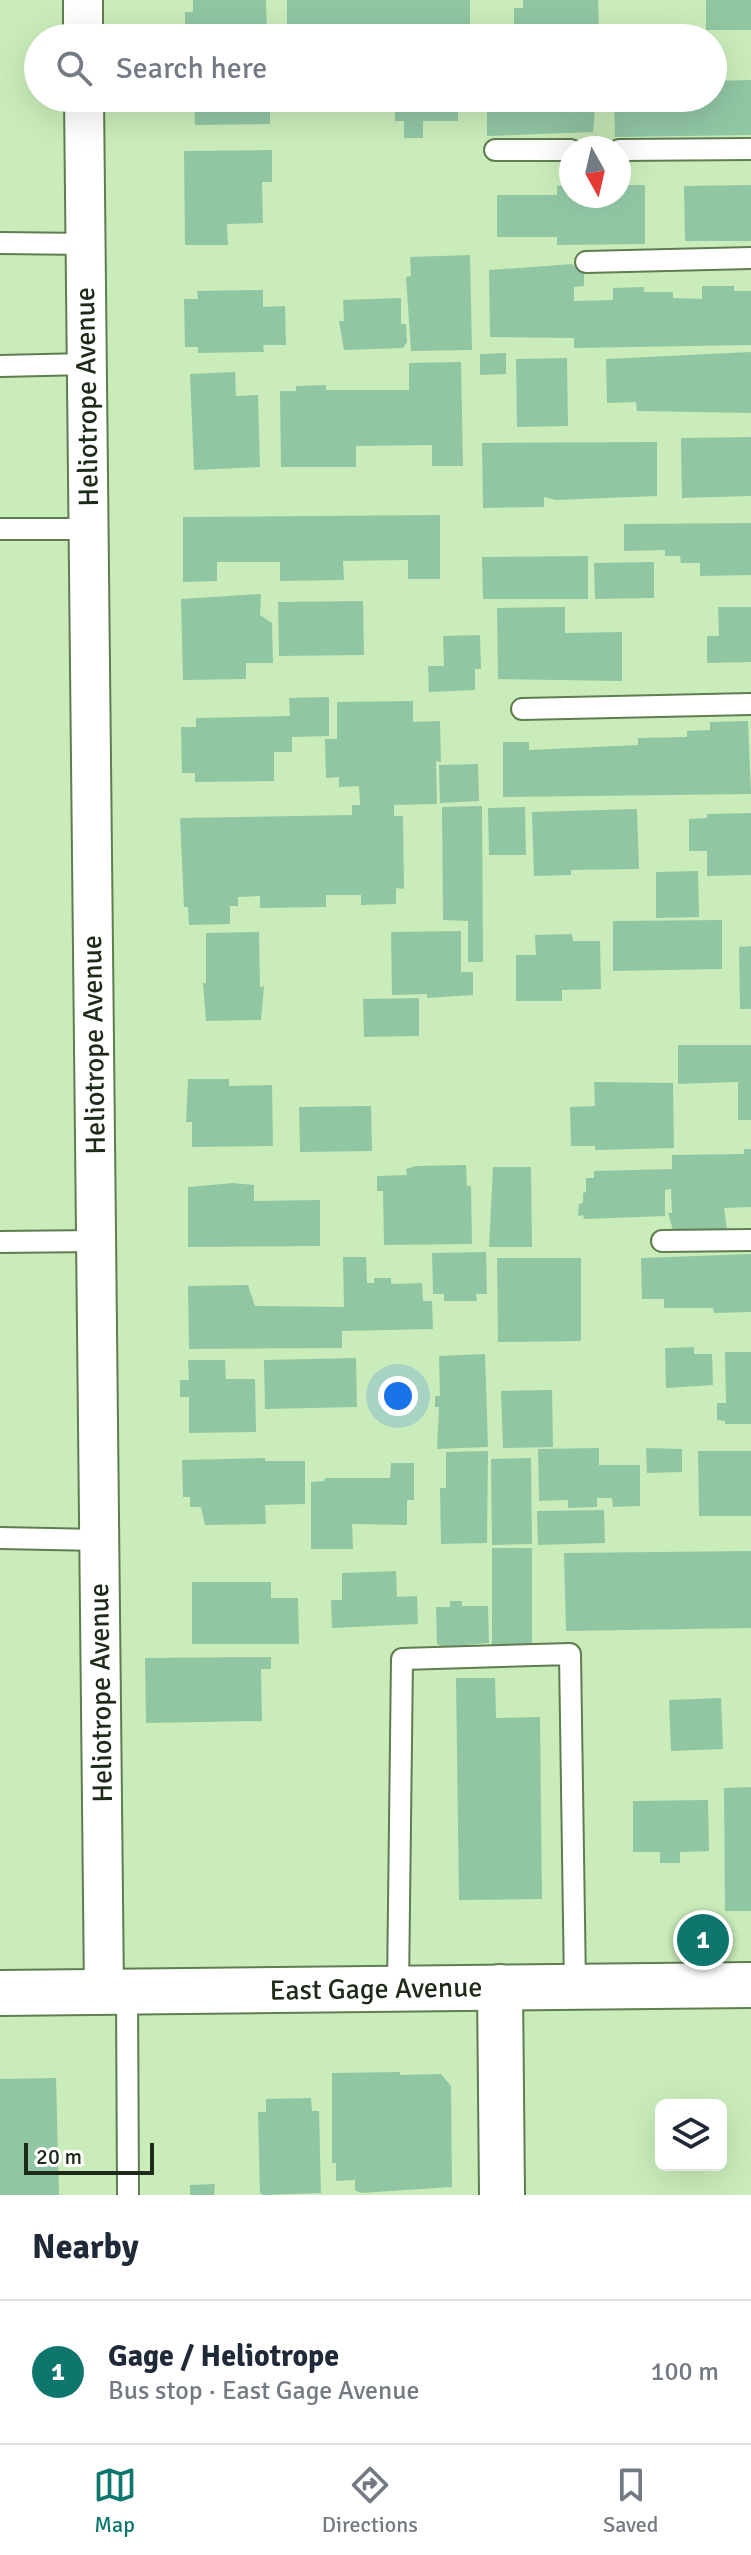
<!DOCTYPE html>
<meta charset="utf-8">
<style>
body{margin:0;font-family:Signika,sans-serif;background:#f6f6f7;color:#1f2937}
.controls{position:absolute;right:24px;bottom:24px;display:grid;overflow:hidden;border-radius:12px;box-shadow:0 8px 32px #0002}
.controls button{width:72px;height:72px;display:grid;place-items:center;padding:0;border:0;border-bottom:2px solid #e0e1e3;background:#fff;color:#1f2937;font:40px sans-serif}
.compass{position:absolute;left:559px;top:136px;width:72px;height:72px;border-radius:50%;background:#fff;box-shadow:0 8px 32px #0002;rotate:172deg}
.scale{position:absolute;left:24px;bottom:20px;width:130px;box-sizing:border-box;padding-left:8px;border:4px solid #1e2b18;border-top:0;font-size:22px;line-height:28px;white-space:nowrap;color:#1e2b18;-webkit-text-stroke:6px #fff;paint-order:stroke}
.you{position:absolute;left:398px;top:1396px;width:28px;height:28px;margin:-20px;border:6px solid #fff;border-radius:50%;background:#1a73e8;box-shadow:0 0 0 12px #1a73e833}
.badge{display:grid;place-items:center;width:52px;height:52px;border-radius:50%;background:#0f766e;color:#fff;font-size:26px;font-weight:700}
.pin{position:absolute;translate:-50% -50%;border:4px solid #fff;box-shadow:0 2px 8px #0006}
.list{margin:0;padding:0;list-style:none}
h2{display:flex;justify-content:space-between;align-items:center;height:104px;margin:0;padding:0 32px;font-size:34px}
h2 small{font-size:26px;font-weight:400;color:#747a83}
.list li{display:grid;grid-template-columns:52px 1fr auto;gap:24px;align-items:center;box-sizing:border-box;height:144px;padding:0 32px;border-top:2px solid #e0e1e3}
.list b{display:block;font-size:30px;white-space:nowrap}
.list p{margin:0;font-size:26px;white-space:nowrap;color:#747a83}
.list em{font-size:26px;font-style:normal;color:#747a83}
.icon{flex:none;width:44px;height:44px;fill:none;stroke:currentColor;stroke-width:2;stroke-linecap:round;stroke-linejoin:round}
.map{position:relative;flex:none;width:751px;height:2195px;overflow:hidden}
.search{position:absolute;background:#fff;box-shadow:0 8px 32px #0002;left:24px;right:24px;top:24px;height:88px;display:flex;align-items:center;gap:20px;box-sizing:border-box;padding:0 28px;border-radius:44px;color:#747a83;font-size:30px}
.sheet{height:248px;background:#fff}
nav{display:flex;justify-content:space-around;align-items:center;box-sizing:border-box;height:112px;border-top:2px solid #e0e1e3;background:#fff;font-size:22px;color:#747a83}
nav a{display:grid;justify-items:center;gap:4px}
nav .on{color:#0f766e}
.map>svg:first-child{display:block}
.building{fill:#91c6a3}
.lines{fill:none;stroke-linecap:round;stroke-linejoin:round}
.service-casing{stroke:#5f7d50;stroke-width:24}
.minor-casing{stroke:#5f7d50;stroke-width:42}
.tertiary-casing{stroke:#5f7d50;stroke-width:48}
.secondary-casing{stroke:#5f7d50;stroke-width:48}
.service{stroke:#fff;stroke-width:20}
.minor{stroke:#fff;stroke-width:38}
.tertiary{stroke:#fff;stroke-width:44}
.secondary{stroke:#fff;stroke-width:44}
.labels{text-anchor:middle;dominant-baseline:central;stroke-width:7;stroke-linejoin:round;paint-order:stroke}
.street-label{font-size:28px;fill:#1e2b18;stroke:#fff}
</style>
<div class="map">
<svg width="751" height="2195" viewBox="0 0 751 2195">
<rect width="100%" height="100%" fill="#caecba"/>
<path class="building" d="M 193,0 L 266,0 L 267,38 L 185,38 L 185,12 L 193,12 Z
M 287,0 L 470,0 L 470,25 L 416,25 L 417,38 L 287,38 Z
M 523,0 L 598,0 L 599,34 L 547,35 L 546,24 L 514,25 L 514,8 L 523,8 Z
M 706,0 L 751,0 L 751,30 L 706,30 Z
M 751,80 L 751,135 L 615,137 L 614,98 L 713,98 L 713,81 Z
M 154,98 L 270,98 L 270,124 L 195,125 L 194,102 L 154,103 Z
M 395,98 L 458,98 L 458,121 L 423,121 L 423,138 L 404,138 L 404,121 L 395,121 Z
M 525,98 L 596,98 L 593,132 L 487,136 L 487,111 L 526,110 Z
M 272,150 L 272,182 L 262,182 L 263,223 L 227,224 L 228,245 L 185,245 L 184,151 Z
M 571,185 L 571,196 L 619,196 L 619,185 L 645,185 L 645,244 L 557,245 L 557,237 L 497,237 L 497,195 L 557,195 L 557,186 Z
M 751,185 L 751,241 L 685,241 L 684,186 Z
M 470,255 L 472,350 L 411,351 L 406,277 L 411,276 L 410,257 Z
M 573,264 L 573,266 L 584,266 L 584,286 L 574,287 L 574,301 L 613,300 L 613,288 L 644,287 L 644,292 L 673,292 L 673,298 L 702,299 L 702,286 L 734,286 L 734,291 L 751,291 L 751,345 L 574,348 L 574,338 L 490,337 L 489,270 Z
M 263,290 L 263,307 L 285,306 L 286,345 L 263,345 L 264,352 L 198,353 L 198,347 L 185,347 L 184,299 L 198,299 L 197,291 Z
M 401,298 L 401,324 L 406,324 L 407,342 L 403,348 L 344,350 L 339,321 L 344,321 L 343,300 Z
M 751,352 L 751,413 L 637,411 L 636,402 L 607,403 L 606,359 Z
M 506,353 L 506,374 L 480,375 L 480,354 Z
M 567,358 L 568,426 L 517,427 L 516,359 Z
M 461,362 L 463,466 L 432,466 L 432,445 L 356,446 L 356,467 L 281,467 L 280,391 L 296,391 L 296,386 L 326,385 L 326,390 L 409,390 L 409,363 Z
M 235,372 L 236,396 L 258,395 L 260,467 L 194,470 L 190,374 Z
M 751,437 L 751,496 L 682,498 L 681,438 Z
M 657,442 L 657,496 L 556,500 L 544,497 L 544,507 L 483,508 L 482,443 Z
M 440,515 L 440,579 L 408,579 L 408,560 L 343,561 L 344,580 L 280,581 L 280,562 L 217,562 L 217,581 L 183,582 L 183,517 Z
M 751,523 L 751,575 L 700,576 L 700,563 L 681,563 L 680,556 L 665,556 L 665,550 L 624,551 L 624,524 Z
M 588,556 L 588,599 L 483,599 L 482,557 Z
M 654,562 L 654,598 L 595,599 L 594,563 Z
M 261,594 L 260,615 L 272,623 L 273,663 L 246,663 L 246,679 L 183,680 L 181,599 Z
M 363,601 L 364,655 L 279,656 L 278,602 Z
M 565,607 L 565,633 L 622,632 L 622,681 L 498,679 L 497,608 Z
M 718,607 L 751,607 L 751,662 L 707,663 L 707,636 L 719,636 Z
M 480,635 L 481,669 L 475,669 L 475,690 L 429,692 L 428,666 L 444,666 L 443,636 Z
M 329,697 L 329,736 L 292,737 L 292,752 L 274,752 L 274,781 L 195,782 L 195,773 L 182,773 L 181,727 L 196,727 L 196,718 L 290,716 L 289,698 Z
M 413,701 L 413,722 L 440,721 L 441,762 L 436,761 L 437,804 L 394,805 L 394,816 L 403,816 L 404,889 L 396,888 L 396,904 L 361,905 L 361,895 L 326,895 L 326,907 L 260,908 L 260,896 L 238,897 L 238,906 L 230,906 L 230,924 L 189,925 L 188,907 L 184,907 L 180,818 L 352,815 L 352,805 L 360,805 L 359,786 L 339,787 L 339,777 L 326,778 L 325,739 L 337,739 L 337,702 Z
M 748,721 L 751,794 L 503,797 L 503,742 L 529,742 L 529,750 L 638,745 L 638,738 L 687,737 L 687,731 L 710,730 L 710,722 Z
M 478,764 L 479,801 L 440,803 L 439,765 Z
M 482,806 L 483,962 L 468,962 L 468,921 L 443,920 L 442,807 Z
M 525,807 L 526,855 L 489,855 L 488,808 Z
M 637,809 L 639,869 L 571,870 L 571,875 L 534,876 L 532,812 Z
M 751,813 L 751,875 L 707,876 L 707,851 L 689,851 L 689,819 L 707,818 L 707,814 Z
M 698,871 L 699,917 L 656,918 L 656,872 Z
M 722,920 L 722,969 L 613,971 L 613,921 Z
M 461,931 L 461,972 L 473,972 L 473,995 L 427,998 L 427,994 L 392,995 L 391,932 Z
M 259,932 L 260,987 L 264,986 L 261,1020 L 206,1021 L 203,983 L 206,983 L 206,933 Z
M 572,934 L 573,941 L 600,941 L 601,989 L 562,990 L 562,1001 L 516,1001 L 516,955 L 536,955 L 535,935 Z
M 751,946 L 751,1009 L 740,1009 L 739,947 Z
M 419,998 L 419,1036 L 364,1037 L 363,999 Z
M 678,1045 L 751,1045 L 751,1120 L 738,1120 L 738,1082 L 678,1084 Z
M 188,1079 L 229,1079 L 229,1086 L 272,1085 L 273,1146 L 192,1147 L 192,1122 L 186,1122 Z
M 594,1082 L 673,1083 L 674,1148 L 595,1150 L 595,1146 L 571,1146 L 570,1107 L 595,1106 Z
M 371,1106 L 372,1151 L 300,1152 L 299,1107 Z
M 744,1149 L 751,1149 L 751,1207 L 724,1208 L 727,1229 L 673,1230 L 668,1213 L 672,1213 L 671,1189 L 665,1190 L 665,1216 L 584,1219 L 583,1215 L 578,1216 L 579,1204 L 583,1203 L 583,1193 L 586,1192 L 586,1178 L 594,1178 L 594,1171 L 672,1169 L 672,1155 L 744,1154 Z
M 466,1165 L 467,1186 L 471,1186 L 472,1244 L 384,1245 L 383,1191 L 377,1191 L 377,1176 L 407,1175 L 406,1169 L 416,1166 Z
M 493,1167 L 531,1167 L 532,1247 L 489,1247 Z
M 233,1183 L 254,1185 L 254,1201 L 320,1200 L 320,1246 L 188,1247 L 188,1187 Z
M 486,1252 L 487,1294 L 476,1294 L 477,1301 L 444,1301 L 444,1294 L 433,1294 L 432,1253 Z
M 751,1254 L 751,1312 L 714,1313 L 713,1308 L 664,1308 L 664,1299 L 642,1299 L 641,1258 Z
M 343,1257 L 366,1257 L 367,1283 L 374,1283 L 374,1278 L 391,1278 L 391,1284 L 422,1283 L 423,1301 L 432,1301 L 433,1329 L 342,1331 L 342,1348 L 189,1349 L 188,1286 L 248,1285 L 255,1306 L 344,1307 Z
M 497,1258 L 581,1258 L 581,1341 L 498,1342 Z
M 694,1347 L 694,1354 L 712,1354 L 713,1385 L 666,1388 L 665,1348 Z
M 725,1352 L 751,1352 L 751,1424 L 725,1424 L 725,1421 L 717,1420 L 717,1403 L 726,1403 Z
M 485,1354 L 488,1447 L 437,1449 L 439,1407 L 435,1407 L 435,1396 L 440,1396 L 439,1356 Z
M 356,1358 L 357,1407 L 265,1409 L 264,1360 Z
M 188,1360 L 225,1360 L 226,1379 L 255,1379 L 256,1432 L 189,1433 L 189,1397 L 180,1397 L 180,1380 L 189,1380 Z
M 552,1390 L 553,1447 L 503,1448 L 501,1391 Z
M 599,1448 L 599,1465 L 640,1465 L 640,1506 L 613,1507 L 612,1498 L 597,1498 L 597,1507 L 568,1508 L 568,1500 L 539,1501 L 538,1449 Z
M 646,1448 L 682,1449 L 682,1472 L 647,1473 Z
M 488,1451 L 487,1543 L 441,1544 L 440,1488 L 446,1488 L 446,1452 Z
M 698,1451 L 751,1451 L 751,1516 L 699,1516 Z
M 265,1458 L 265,1461 L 305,1461 L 305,1504 L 265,1505 L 266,1524 L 205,1525 L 201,1507 L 190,1507 L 190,1497 L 183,1497 L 182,1460 Z
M 531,1458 L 532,1544 L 492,1545 L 491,1459 Z
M 391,1463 L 414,1463 L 414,1500 L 407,1500 L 407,1525 L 352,1524 L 353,1549 L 311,1549 L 311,1482 L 324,1481 L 325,1478 L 390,1478 Z
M 604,1510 L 605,1543 L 538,1545 L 537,1511 Z
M 492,1548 L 532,1548 L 532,1650 L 492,1650 Z
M 751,1551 L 751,1628 L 566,1631 L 564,1553 Z
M 396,1571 L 397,1597 L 417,1596 L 418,1624 L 332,1628 L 331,1600 L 342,1600 L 342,1573 Z
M 192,1582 L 271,1582 L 271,1598 L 298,1598 L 299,1644 L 192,1644 Z
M 450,1601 L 462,1601 L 462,1606 L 488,1606 L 489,1643 L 442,1647 L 437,1644 L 436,1607 L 450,1607 Z
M 271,1657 L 271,1669 L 261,1669 L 262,1721 L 146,1723 L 145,1658 Z
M 456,1678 L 495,1678 L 496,1718 L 540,1717 L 542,1899 L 459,1900 Z
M 721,1698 L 723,1749 L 671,1751 L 669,1700 Z
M 751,1787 L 751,1911 L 725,1911 L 724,1788 Z
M 708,1800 L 709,1851 L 680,1852 L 680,1863 L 660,1863 L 660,1852 L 633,1852 L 633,1801 Z
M 400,2072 L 400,2075 L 441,2074 L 451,2086 L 452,2187 L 361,2193 L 355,2190 L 355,2180 L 336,2181 L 336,2163 L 332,2163 L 332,2073 Z
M 56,2078 L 59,2195 L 0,2195 L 0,2079 Z
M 311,2098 L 312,2111 L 319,2111 L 321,2193 L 263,2195 L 260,2193 L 258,2112 L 266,2112 L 266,2099 Z
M 215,2184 L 214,2195 L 190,2195 L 190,2185 Z"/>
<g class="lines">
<g class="service-casing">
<path id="service" d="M 495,150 L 571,150
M 619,150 L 751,149
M 0,243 L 86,244
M 586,262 L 751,258
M 0,366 L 87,364
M 0,529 L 89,529
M 522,709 L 751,704
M 662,1241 L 751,1240
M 0,1242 L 96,1241
M 0,1538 L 99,1540
M 398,1988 L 402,1659 L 570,1654 L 575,1986
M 127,1991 L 128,2195"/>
</g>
<g class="minor-casing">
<path id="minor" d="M 83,0 L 83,38
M 84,98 L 104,1992"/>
</g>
<g class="tertiary-casing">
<path id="tertiary" d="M 500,1987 L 502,2195"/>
</g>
<g class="secondary-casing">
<path id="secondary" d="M 0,1993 L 751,1985"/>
</g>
<use href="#service" class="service"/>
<use href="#minor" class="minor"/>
<use href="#tertiary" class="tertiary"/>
<use href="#secondary" class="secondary"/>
</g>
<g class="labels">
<g class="street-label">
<text transform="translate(87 397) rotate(-91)">Heliotrope Avenue</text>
<text transform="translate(94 1045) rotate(-91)">Heliotrope Avenue</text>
<text transform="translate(101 1693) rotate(-91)">Heliotrope Avenue</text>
<text transform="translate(376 1989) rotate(-1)">East Gage Avenue</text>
</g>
</g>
</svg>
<div class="controls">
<button><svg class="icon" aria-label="layers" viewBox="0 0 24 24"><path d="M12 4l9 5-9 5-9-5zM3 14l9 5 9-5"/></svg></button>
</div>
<svg class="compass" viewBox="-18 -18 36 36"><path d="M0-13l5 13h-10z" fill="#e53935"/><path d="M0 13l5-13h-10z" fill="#747a83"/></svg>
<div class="scale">20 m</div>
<div class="you"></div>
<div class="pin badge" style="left:703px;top:1940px">1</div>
<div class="search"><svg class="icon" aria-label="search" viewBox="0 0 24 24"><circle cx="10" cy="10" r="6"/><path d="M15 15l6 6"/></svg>Search here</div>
</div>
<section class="sheet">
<h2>Nearby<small></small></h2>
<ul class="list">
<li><span class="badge">1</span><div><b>Gage / Heliotrope</b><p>Bus stop · East Gage Avenue</p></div><em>100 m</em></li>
</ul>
</section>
<nav>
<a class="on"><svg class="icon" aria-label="map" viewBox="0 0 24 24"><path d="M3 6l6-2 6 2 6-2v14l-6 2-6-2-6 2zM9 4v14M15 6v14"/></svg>Map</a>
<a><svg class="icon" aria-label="directions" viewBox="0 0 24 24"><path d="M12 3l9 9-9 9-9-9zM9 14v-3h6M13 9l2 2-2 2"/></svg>Directions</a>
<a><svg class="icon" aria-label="saved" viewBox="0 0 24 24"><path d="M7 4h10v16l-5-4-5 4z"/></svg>Saved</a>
</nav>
